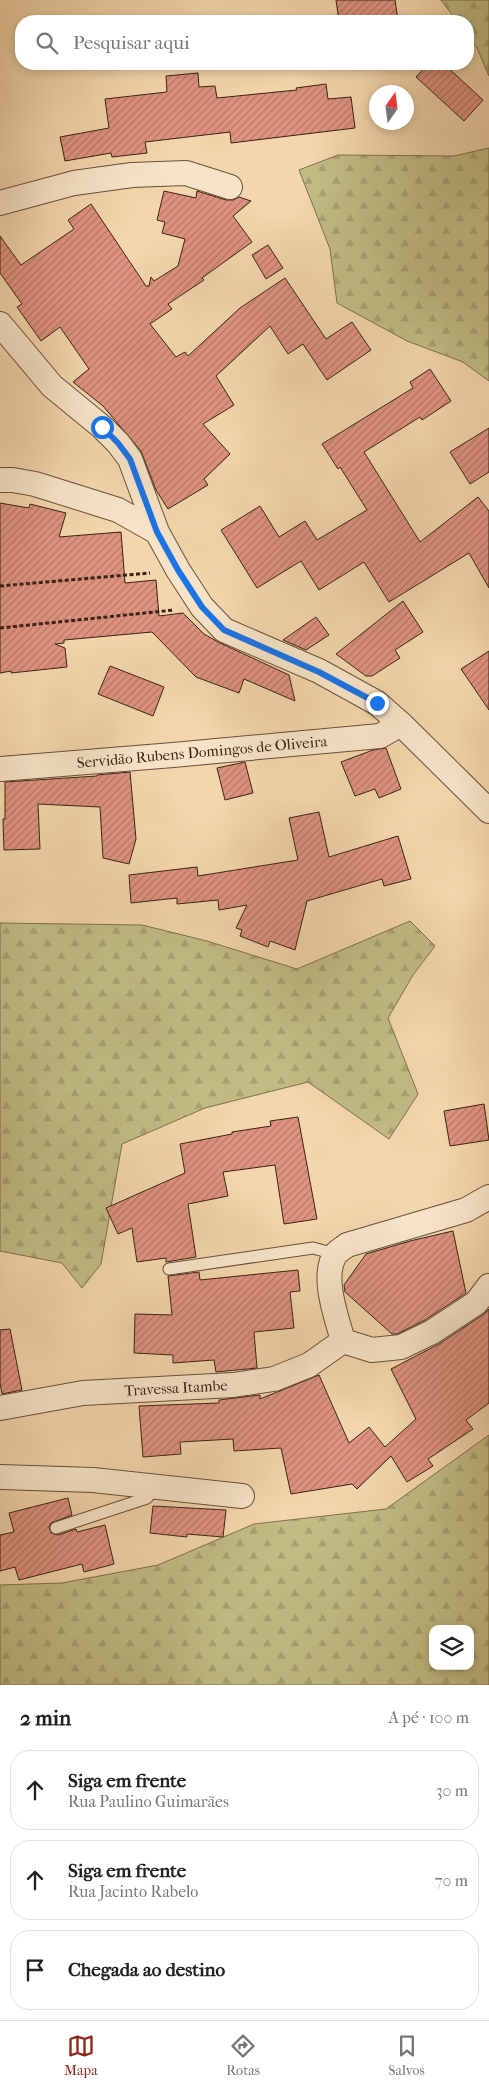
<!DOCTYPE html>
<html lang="pt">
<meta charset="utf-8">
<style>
body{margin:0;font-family:"IM FELL French Canon",serif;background:#f2f2f2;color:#202124}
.controls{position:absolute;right:15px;bottom:15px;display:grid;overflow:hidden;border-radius:10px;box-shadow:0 2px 8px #0003}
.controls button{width:45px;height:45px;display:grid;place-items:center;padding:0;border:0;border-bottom:1px solid #e0e0e0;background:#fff;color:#202124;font:25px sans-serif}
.compass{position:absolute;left:369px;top:85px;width:45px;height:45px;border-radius:50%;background:#fff;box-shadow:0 2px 8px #0003;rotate:14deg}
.stop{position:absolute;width:15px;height:15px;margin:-11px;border:4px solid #1a73e8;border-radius:50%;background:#fff}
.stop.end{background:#1a73e8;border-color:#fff;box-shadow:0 1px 5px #0008}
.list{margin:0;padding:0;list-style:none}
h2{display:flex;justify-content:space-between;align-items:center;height:65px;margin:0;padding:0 20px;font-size:21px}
h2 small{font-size:16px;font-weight:400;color:#757577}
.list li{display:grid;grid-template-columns:32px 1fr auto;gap:15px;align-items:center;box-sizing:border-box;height:80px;margin:0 10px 10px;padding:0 10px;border:1px solid #e0e0e0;border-radius:20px}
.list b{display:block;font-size:19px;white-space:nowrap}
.list p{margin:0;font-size:16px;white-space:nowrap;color:#757577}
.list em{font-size:16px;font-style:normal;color:#757577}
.icon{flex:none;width:28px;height:28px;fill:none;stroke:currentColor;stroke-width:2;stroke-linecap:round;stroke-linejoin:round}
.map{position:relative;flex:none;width:489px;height:1685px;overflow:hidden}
.search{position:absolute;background:#fff;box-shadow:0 2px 8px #0003;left:15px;right:15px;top:15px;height:55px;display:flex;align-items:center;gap:12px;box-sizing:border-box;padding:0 18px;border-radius:20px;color:#757577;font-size:19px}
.sheet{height:335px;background:#fff}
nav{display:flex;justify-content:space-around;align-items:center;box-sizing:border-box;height:70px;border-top:1px solid #e0e0e0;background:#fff;font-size:14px;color:#757577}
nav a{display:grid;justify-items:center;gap:2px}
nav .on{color:#8f2418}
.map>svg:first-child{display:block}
.forest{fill:url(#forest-firs);stroke:#7e6f4c;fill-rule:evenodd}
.building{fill:url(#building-hatch);stroke:#3a2215}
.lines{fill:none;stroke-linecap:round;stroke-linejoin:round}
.service-casing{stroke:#684f3a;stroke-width:13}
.minor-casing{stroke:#684f3a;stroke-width:26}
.path{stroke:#3a2215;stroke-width:3;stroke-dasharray:4 2.5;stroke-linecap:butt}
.service{stroke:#f7e4c8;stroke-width:11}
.minor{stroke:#f7e4c8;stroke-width:24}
.route{stroke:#1a73e8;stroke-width:6}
.labels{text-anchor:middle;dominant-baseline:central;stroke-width:4;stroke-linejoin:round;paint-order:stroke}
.street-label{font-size:15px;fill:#3a2215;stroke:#f7e4c8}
</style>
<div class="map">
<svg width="489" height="1685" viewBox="0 0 489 1685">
<defs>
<pattern id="forest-firs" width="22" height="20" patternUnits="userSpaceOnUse" patternTransform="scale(1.25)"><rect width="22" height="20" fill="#c1bc84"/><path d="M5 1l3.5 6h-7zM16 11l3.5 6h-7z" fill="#a7a171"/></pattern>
<pattern id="building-hatch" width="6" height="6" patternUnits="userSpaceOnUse" patternTransform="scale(1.25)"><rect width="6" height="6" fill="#e09380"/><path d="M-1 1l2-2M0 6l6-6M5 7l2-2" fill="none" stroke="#b77868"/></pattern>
</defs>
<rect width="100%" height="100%" fill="#f3d6ab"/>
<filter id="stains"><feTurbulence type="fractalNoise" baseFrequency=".004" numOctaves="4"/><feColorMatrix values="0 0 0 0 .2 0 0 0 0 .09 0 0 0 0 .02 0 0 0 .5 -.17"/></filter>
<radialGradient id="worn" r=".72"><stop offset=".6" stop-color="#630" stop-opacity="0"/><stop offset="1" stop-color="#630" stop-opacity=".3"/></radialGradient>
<path class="forest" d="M 441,0 L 489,0 L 489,76 L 477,48 L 468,36 L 468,21 L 457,21 Z
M 489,148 L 489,381 L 463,362 L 407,341 L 337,303 L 330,249 L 299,170 L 338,155 L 454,156 Z
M 410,921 L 435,946 L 413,975 L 388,1018 L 418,1094 L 389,1139 L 308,1082 L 205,1108 L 122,1144 L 101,1264 L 82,1288 L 62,1263 L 0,1251 L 0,923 L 142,925 L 207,941 L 297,969 Z
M 489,1435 L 489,1685 L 0,1685 L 0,1585 L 62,1583 L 158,1565 L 254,1524 L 386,1509 ZM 433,1629 L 470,1629 L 470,1666 L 433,1666 Z"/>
<path class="building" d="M 336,0 L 395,0 L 398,21 L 339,21 Z
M 428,64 L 444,64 L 483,100 L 464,121 L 416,77 Z
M 198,73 L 199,87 L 215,86 L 217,98 L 297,90 L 296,88 L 326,84 L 328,99 L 351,97 L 355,128 L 231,143 L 230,132 L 145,142 L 147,153 L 112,157 L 111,153 L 65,161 L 60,137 L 109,128 L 105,99 L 167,92 L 166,76 Z
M 164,191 L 196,198 L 197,191 L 226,200 L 233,200 L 239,197 L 251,201 L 233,216 L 252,242 L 202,278 L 204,280 L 168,304 L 172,309 L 150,324 L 176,357 L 185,352 L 188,356 L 240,308 L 285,278 L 326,339 L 352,322 L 371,350 L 327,380 L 303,344 L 288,354 L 270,326 L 216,376 L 234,405 L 203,424 L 230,454 L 204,479 L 208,485 L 168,509 L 156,490 L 141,451 L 103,406 L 73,382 L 89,369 L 60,327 L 41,341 L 17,307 L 22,304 L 0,273 L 0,236 L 21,265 L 74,229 L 68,220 L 91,204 L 146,286 L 149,286 L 151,277 L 154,281 L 178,266 L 185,239 L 162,233 L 165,222 L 157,220 Z
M 268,245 L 283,268 L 266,279 L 252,255 Z
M 430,369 L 451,401 L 422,420 L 420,417 L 364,452 L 420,542 L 478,497 L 489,511 L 489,588 L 469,553 L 389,602 L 364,562 L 319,590 L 301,561 L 257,588 L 221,530 L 260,506 L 279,537 L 305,521 L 317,540 L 367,510 L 340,467 L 338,469 L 322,444 L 413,388 L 410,382 Z
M 489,428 L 489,472 L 470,484 L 450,452 Z
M 0,503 L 29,508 L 30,504 L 66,513 L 59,537 L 121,532 L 125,583 L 156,580 L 159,616 L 183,613 L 204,634 L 218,642 L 289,675 L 295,701 L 244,679 L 239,693 L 196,677 L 152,632 L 64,640 L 64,643 L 55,644 L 65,648 L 67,667 L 11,673 L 11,671 L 0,673 Z
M 403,601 L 423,632 L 395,650 L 400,658 L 372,676 L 366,676 L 336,654 Z
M 316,617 L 329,635 L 306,650 L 283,640 Z
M 489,651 L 489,710 L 461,669 Z
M 110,666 L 164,687 L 153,716 L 98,694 Z
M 386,748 L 401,789 L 379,798 L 375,789 L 355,796 L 341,762 L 373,750 Z
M 245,762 L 253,793 L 225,800 L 217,768 Z
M 130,772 L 136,839 L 129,864 L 103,858 L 100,807 L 38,804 L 40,849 L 4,850 L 3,819 L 5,819 L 5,782 L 97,776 L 97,775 Z
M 319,812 L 329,857 L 398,836 L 411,879 L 384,886 L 382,879 L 307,901 L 295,950 L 270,941 L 268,947 L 240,936 L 242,930 L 236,928 L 247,905 L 219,910 L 218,900 L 177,904 L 177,898 L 131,903 L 129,875 L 197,867 L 198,876 L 298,860 L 289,818 Z
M 484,1104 L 489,1140 L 450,1146 L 444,1111 Z
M 298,1117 L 317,1219 L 284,1224 L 275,1165 L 223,1172 L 228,1196 L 188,1204 L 196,1257 L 166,1262 L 166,1258 L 137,1262 L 132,1228 L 118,1234 L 106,1208 L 185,1173 L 180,1144 L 232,1134 L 232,1132 L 271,1126 L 270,1121 Z
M 453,1231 L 466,1293 L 425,1320 L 397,1334 L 392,1334 L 345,1292 L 344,1285 L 366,1254 L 410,1241 Z
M 298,1270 L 300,1291 L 290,1292 L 294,1328 L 254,1332 L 257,1368 L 216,1372 L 214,1360 L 173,1363 L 173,1355 L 134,1353 L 135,1314 L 172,1315 L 168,1276 L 199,1272 L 200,1280 Z
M 489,1309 L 489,1403 L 466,1420 L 473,1429 L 428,1459 L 433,1466 L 407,1482 L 391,1456 L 357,1489 L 352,1484 L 291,1494 L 281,1448 L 234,1451 L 233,1439 L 180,1442 L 181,1454 L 143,1457 L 139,1406 L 219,1403 L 219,1400 L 260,1395 L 260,1399 L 319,1375 L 349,1443 L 369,1427 L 385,1447 L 416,1419 L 391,1369 L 439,1344 L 484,1314 Z
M 10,1329 L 22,1390 L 2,1394 L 0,1383 L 0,1330 Z
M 68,1498 L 72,1515 L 51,1523 L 49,1527 L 51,1533 L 58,1535 L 76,1529 L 77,1532 L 105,1525 L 114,1564 L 84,1572 L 82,1564 L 19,1580 L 15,1567 L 0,1571 L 0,1535 L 14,1532 L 9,1513 Z
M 153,1506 L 226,1510 L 223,1537 L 187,1534 L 187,1537 L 150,1533 Z"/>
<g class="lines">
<g class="service-casing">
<path id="service" d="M 169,1269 L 313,1248 L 335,1254
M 56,1528 L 147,1498 L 155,1486"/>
</g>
<g class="minor-casing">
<path id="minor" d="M 0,203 L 74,183 L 132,175 L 186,173 L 230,187
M 0,324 L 52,386 L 102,427 L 118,443 L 130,459 L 157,532
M 0,480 L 13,480 L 35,484 L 118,510 L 157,532 L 178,570 L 202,607 L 224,630 L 319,671 L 377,703 L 401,724 L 489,811
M 0,769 L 173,755 L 380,736 L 401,724
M 343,1341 C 337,1318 321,1277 335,1255 C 337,1251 344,1248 347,1245 L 466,1210 L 489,1197
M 343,1341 L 372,1350 L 401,1347 L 432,1332 L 476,1303 L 489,1286
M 0,1408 L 83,1393 L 233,1385 L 274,1379 L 309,1365 L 343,1341
M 0,1477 L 93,1480 L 242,1496"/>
</g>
<path class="path" d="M 0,586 L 150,573
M 0,628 L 174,610"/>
<use href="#service" class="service"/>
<use href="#minor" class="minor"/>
</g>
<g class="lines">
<path class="route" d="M 102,427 L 118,443 L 130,459 L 157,532 L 178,570 L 202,607 L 224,630 L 319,672 L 377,703"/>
</g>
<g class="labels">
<g class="street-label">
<text transform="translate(202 752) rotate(-5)">Servidão Rubens Domingos de Oliveira</text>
<text transform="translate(176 1388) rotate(-3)">Travessa Itambe</text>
</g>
</g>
<rect width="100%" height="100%" filter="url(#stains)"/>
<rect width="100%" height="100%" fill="url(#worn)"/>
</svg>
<div class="controls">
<button><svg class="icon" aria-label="layers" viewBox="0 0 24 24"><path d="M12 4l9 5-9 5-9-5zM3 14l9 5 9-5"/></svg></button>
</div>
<svg class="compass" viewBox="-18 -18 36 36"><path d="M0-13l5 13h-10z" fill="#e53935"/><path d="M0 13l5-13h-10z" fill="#757577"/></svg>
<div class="stop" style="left:102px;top:427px"></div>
<div class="stop end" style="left:377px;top:703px"></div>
<div class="search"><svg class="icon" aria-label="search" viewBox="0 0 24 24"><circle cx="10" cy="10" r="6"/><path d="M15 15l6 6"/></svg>Pesquisar aqui</div>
</div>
<section class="sheet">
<h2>2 min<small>A pé · 100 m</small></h2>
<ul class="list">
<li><svg class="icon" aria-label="ahead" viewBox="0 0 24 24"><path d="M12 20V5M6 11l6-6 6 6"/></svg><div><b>Siga em frente</b><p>Rua Paulino Guimarães</p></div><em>30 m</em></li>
<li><svg class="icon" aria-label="ahead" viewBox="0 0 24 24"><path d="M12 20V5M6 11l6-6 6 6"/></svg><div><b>Siga em frente</b><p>Rua Jacinto Rabelo</p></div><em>70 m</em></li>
<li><svg class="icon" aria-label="arrive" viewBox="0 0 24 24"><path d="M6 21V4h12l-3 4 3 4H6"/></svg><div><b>Chegada ao destino</b></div></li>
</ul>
</section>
<nav>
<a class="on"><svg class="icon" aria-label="map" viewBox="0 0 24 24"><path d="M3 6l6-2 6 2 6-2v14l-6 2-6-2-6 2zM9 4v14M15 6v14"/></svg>Mapa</a>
<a><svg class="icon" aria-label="directions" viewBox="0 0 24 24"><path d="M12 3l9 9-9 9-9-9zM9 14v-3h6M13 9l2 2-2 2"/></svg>Rotas</a>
<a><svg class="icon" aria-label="saved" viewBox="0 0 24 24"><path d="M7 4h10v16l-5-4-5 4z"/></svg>Salvos</a>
</nav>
